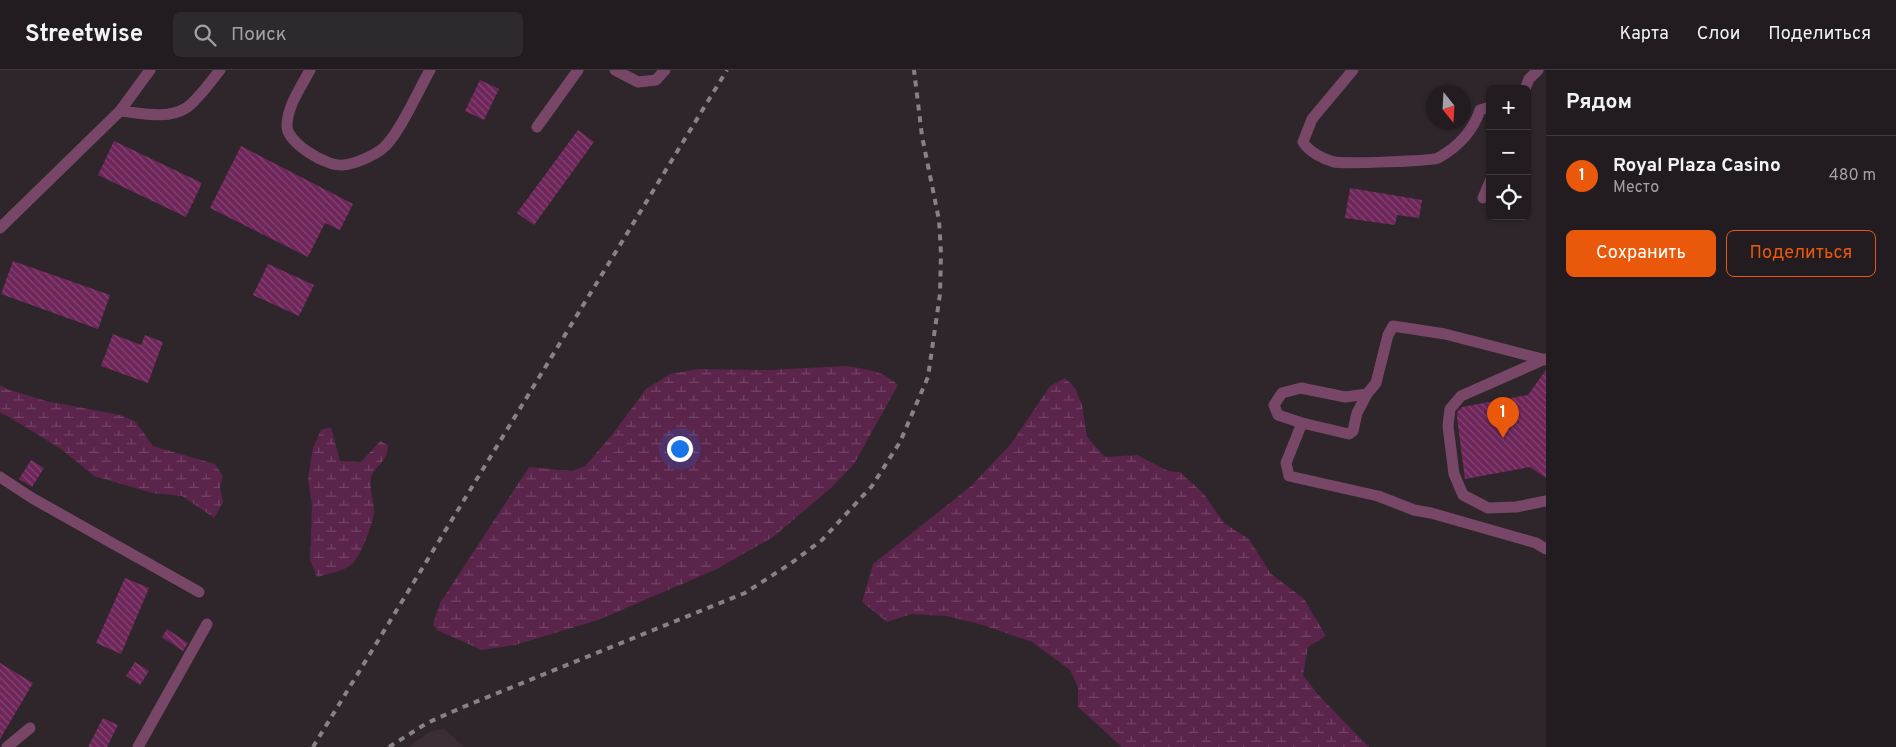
<!DOCTYPE html>
<html lang="ru">
<meta charset="utf-8">
<style>
body{margin:0;font-family:Overpass,sans-serif;background:#2e292d;color:#f1f3f6}
.controls{position:absolute;right:15px;top:15px;display:grid;overflow:hidden;border-radius:8px;box-shadow:0 1px 4px #0004}
.controls button{width:45px;height:45px;display:grid;place-items:center;padding:0;border:0;border-bottom:1px solid #3f3a3e;background:#221c20;color:#f1f3f6;font:25px sans-serif}
.compass{position:absolute;left:1426px;top:15px;width:45px;height:45px;border-radius:50%;background:#221c20;box-shadow:0 1px 4px #0004;rotate:162deg}
.you{position:absolute;left:679px;top:378px;width:18px;height:18px;margin:-12px;border:4px solid #fff;border-radius:50%;background:#1a73e8;box-shadow:0 0 0 8px #1a73e833}
.badge{display:grid;place-items:center;width:32px;height:32px;border-radius:50%;background:#ea580c;color:#fff;font-size:16px;font-weight:700}
.pin{position:absolute;translate:-50% -41px;filter:drop-shadow(0 1px 2px #0008)}
.pin::after{content:'';position:absolute;top:26px;width:18px;height:15px;background:inherit;clip-path:polygon(0 0,100% 0,50% 100%)}
.list{margin:0;padding:0;list-style:none}
h2{display:flex;justify-content:space-between;align-items:center;height:65px;margin:0;padding:0 20px;font-size:21px}
h2 small{font-size:16px;font-weight:400;color:#a2a1a5}
.list li{display:grid;grid-template-columns:32px 1fr auto;gap:15px;align-items:center;box-sizing:border-box;height:80px;padding:0 20px;border-top:1px solid #3f3a3e}
.list b{display:block;font-size:19px;white-space:nowrap}
.list p{margin:0;font-size:16px;white-space:nowrap;color:#a2a1a5}
.list em{font-size:16px;font-style:normal;color:#a2a1a5}
.actions{display:flex;gap:10px;padding:15px 20px}
.actions a{flex:1;padding:11px 0;border:1px solid #ea580c;border-radius:8px;text-align:center;font-size:18px;color:#ea580c}
.actions .main{background:#ea580c;color:#fff}
.icon{flex:none;width:28px;height:28px;fill:none;stroke:currentColor;stroke-width:2;stroke-linecap:round;stroke-linejoin:round}
.map{position:relative;flex:none;width:1546px;height:677px;overflow:hidden}
header{display:flex;align-items:center;gap:30px;box-sizing:border-box;height:70px;padding:0 25px;background:#221c20;border-bottom:1px solid #3f3a3e}
header strong{font-size:24px}
nav{display:flex;gap:28px;margin-inline-start:auto;font-size:18px}
.search{width:350px;height:45px;background:#2e292d;display:flex;align-items:center;gap:12px;box-sizing:border-box;padding:0 18px;border-radius:8px;color:#a2a1a5;font-size:19px}
main{display:flex}
aside{flex:1;background:#221c20}
.map>svg:first-child{display:block}
.built{fill:#3b2d36}
.wetland{fill:url(#wetland-marsh)}
.building{fill:url(#building-back-hatch)}
.lines{fill:none;stroke-linecap:round;stroke-linejoin:round}
.minor{stroke:#784768;stroke-width:11}
.rail{stroke:#888186;stroke-width:4;stroke-dasharray:6 6;stroke-linecap:butt}
</style>
<header>
<strong>Streetwise</strong>
<div class="search"><svg class="icon" aria-label="search" viewBox="0 0 24 24"><circle cx="10" cy="10" r="6"/><path d="M15 15l6 6"/></svg>Поиск</div>
<nav><a>Карта</a><a>Слои</a><a>Поделиться</a></nav>
</header>
<main>
<div class="map">
<svg width="1546" height="677" viewBox="0 0 1546 677">
<defs>
<pattern id="wetland-marsh" width="20" height="14" patternUnits="userSpaceOnUse" patternTransform="scale(1.25)"><rect width="20" height="14" fill="#5b244b"/><path d="M1 5h8M5 5V1M11 12h8M15 12V8" fill="none" stroke="#734466"/></pattern>
<pattern id="building-back-hatch" width="6" height="6" patternUnits="userSpaceOnUse" patternTransform="scale(1.25)"><rect width="6" height="6" fill="#6e265a"/><path d="M-1 5l2 2M0 0l6 6M5-1l2 2" fill="none" stroke="#834672"/></pattern>
</defs>
<rect width="100%" height="100%" fill="#2e262b"/>
<path class="built" d="M 445,659 L 464,677 L 409,677 L 431,661 Z"/>
<path class="wetland" d="M 845,296 C 866,299 882,300 898,315 L 854,394 L 831,418 L 773,467 L 715,500 L 598,550 L 515,575 L 482,580 L 437,560 L 433,554 L 440,533 L 529,397 L 572,401 L 585,396 L 612,365 L 646,319 L 670,304 L 697,299 L 769,300 Z
M 1065,308 L 1075,318 L 1082,335 L 1087,367 L 1105,387 L 1137,385 L 1168,401 L 1180,402 L 1204,424 L 1224,453 L 1249,469 L 1271,504 L 1304,529 L 1326,566 L 1308,577 L 1303,605 L 1320,627 L 1369,677 L 1122,677 L 1078,637 L 1078,617 L 1070,600 L 1032,572 L 983,555 L 947,546 L 911,544 L 887,552 L 862,532 L 873,494 L 970,417 L 1011,374 L 1050,316 Z
M 0,315 L 7,319 L 46,331 L 120,345 L 135,351 L 153,376 L 215,394 L 223,406 L 220,416 L 223,432 L 214,448 L 182,426 L 152,423 L 94,406 L 61,379 L 7,346 L 0,343 Z
M 331,357 L 340,391 L 361,392 L 380,371 L 388,375 C 387,395 374,395 371,408 C 369,422 375,432 374,443 C 372,456 360,489 350,496 C 340,502 328,504 317,507 L 310,490 L 312,436 L 308,408 L 313,378 L 321,360 Z"/>
<path class="building" d="M 480,10 L 499,19 L 484,50 L 465,41 Z
M 578,60 L 594,72 L 534,155 L 517,143 Z
M 114,71 L 202,113 L 186,147 L 98,105 Z
M 241,76 L 353,134 L 340,160 L 325,153 L 308,187 L 210,138 Z
M 1350,118 L 1422,130 L 1419,148 L 1397,145 L 1395,155 L 1345,148 Z
M 13,191 L 110,225 L 98,259 L 1,224 Z
M 268,194 L 314,215 L 299,246 L 253,225 Z
M 113,264 L 141,275 L 145,265 L 163,272 L 148,313 L 101,296 Z
M 1546,300 L 1546,408 L 1530,397 L 1465,409 L 1457,348 L 1457,342 L 1462,337 L 1528,325 Z
M 31,390 L 44,398 L 32,417 L 19,409 Z
M 125,508 L 149,518 L 121,584 L 96,573 Z
M 167,559 L 188,573 L 183,581 L 162,567 Z
M 135,592 L 149,601 L 140,615 L 126,606 Z
M 0,593 L 33,613 L 0,669 Z
M 103,648 L 118,655 L 107,677 L 88,677 Z"/>
<g class="lines">
<path class="minor" d="M 150,0 L 120,41 C 141,43 167,50 186,38 C 197,31 211,11 220,0
M 310,0 C 301,17 287,36 287,56 C 287,73 327,97 343,95 C 355,94 373,86 382,79 C 398,67 419,19 430,0
M 615,0 L 638,12 L 656,10 L 665,0
M 1353,0 L 1312,49 L 1303,72 C 1309,82 1323,89 1334,92 C 1344,94 1433,91 1438,88 C 1458,77 1473,61 1480,40 L 1490,37
M 1525,19 L 1529,9 L 1538,0
M 537,57 L 578,0
M 1483,128 L 1490,111
M 0,158 L 120,41
M 1545,289 L 1461,326 L 1450,339 L 1448,356 L 1454,404 L 1463,425 L 1488,438 L 1516,437 L 1546,431
M 1546,290 L 1445,264 L 1393,256 L 1388,265 L 1376,313 L 1367,324 L 1345,327 L 1301,318 L 1282,323 L 1274,335 L 1278,345 L 1302,353 L 1286,393 L 1289,406 L 1378,426 L 1414,440 L 1431,443 L 1536,473 L 1546,479
M 1302,353 L 1349,364 L 1353,361 L 1357,343 L 1367,324
M 0,407 L 32,428 L 199,522
M 7,677 L 30,658
M 138,677 L 207,554"/>
<path class="rail" d="M 313,677 L 727,0
M 389,677 L 427,653 L 463,637 L 745,523 L 790,494 L 822,470 L 872,416 L 900,372 L 928,307 L 940,224 L 941,184 L 939,150 L 922,66 L 914,0"/>
</g>
</svg>
<div class="controls">
<button>+</button>
<button>−</button>
<button><svg class="icon" aria-label="locate" viewBox="0 0 24 24"><circle cx="12" cy="12" r="6"/><path d="M12 2v4M12 18v4M2 12h4M18 12h4"/></svg></button>
</div>
<svg class="compass" viewBox="-18 -18 36 36"><path d="M0-13l5 13h-10z" fill="#e53935"/><path d="M0 13l5-13h-10z" fill="#a2a1a5"/></svg>
<div class="you"></div>
<div class="pin badge" style="left:1503px;top:368px">1</div>
</div>
<aside>
<h2>Рядом<small></small></h2>
<ul class="list">
<li><span class="badge">1</span><div><b>Royal Plaza Casino</b><p>Место</p></div><em>480 m</em></li>
</ul>
<div class="actions"><a class="main">Сохранить</a><a>Поделиться</a></div>
</aside>
</main>
